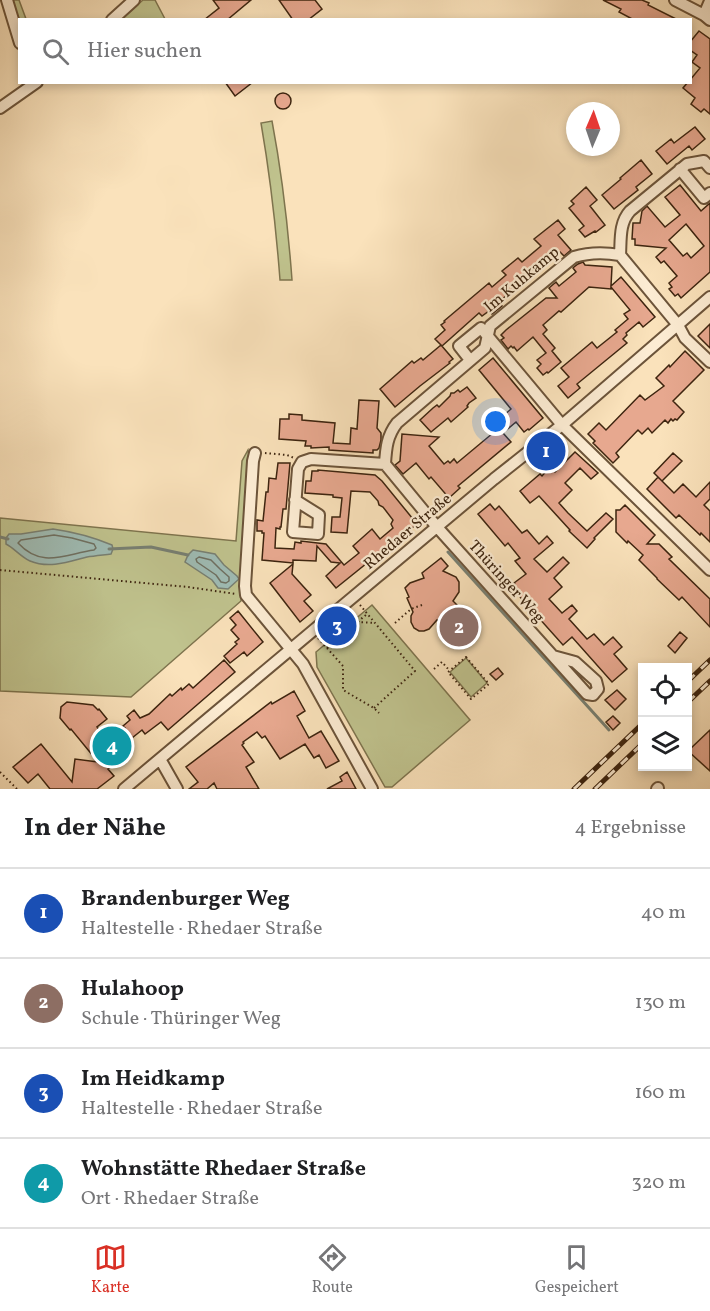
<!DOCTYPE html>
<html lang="de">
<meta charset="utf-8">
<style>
body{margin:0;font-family:Vollkorn,serif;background:#f2f2f2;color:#202124}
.controls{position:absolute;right:18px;bottom:18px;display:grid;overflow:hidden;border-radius:0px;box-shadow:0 3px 9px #0003}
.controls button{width:54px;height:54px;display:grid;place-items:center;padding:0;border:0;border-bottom:2px solid #e0e0e0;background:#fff;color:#202124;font:30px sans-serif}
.compass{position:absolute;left:566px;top:102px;width:54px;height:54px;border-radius:50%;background:#fff;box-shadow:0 3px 9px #0003;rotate:2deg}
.you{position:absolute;left:496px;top:422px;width:21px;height:21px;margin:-15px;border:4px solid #fff;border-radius:50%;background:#1a73e8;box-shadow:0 0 0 9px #1a73e833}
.badge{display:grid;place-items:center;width:39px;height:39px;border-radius:50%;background:#d93025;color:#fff;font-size:20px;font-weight:700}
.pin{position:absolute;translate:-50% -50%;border:3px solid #fff;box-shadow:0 2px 6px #0006}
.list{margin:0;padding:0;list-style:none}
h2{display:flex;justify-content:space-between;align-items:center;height:78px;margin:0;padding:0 24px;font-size:26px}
h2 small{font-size:20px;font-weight:400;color:#757577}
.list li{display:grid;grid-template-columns:39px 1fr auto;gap:18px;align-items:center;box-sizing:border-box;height:90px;padding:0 24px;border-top:2px solid #e0e0e0}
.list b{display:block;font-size:22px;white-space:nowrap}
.list p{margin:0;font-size:20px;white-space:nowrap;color:#757577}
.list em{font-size:20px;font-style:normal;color:#757577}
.icon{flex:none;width:33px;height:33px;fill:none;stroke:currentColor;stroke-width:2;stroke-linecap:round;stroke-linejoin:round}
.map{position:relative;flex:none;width:710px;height:789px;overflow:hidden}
.search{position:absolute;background:#fff;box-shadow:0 3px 9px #0003;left:18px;right:18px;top:18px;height:66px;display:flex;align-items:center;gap:15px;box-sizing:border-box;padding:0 21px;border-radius:0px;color:#757577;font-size:22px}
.sheet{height:438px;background:#fff}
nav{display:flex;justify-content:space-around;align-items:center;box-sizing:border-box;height:84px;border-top:2px solid #e0e0e0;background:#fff;font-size:16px;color:#757577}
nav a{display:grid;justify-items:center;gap:3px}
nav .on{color:#d93025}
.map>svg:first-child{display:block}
.green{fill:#c0c38e;stroke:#7e744e;stroke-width:1.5}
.water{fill:#9fbdb6;stroke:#788073;stroke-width:1.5}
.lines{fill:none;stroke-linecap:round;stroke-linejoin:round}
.shore{stroke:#6e7062;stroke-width:1.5}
.stream{stroke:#788073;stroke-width:3}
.building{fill:#e7a88f;stroke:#3d240f;stroke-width:1.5;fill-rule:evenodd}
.minor-casing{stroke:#6c543a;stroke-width:14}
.path{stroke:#3d240f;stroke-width:2;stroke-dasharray:1.5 3;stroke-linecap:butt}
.minor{stroke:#fcecd3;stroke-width:10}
.rail-casing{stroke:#3d240f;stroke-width:5}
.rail{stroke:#fcecd3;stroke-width:3;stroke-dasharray:9;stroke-linecap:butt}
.labels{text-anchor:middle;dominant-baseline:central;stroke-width:4.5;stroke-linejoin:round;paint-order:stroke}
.street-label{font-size:16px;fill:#3d240f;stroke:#fcecd3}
</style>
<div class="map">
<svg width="710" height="789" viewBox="0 0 710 789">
<rect width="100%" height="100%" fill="#fae2bb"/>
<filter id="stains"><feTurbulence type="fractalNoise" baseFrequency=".00333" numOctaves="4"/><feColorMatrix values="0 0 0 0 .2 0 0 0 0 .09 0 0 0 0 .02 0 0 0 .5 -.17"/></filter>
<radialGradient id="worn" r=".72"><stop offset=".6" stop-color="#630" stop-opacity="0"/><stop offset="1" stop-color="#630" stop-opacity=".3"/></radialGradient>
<path class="green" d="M 10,0 L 19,0 L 26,19 L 20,20 L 19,29 Z
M 143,0 L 155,0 L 165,19 L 120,20 Z
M 272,121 C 282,174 288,226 292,280 L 280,280 C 276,227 270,175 261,123 Z
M 248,450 L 250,462 L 241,601 L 131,697 L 0,691 L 0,518 L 236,541 L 242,461 Z
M 372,605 L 470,720 L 392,787 L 385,787 L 317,667 L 316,652 Z
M 466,658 L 487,683 L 471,697 L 450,672 Z"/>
<path class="water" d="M 53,529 C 74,532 93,537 112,545 L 113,549 L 111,554 C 103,555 94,556 87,557 C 68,562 49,569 30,561 C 21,557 14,548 6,544 L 6,538 L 9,534 L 21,534 Z
M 193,550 L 215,554 L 224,565 L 237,576 L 239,579 L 228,589 L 218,588 L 212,580 L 185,562 L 188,555 Z"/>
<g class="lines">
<path class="shore" d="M 54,535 L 72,538 L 94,544 L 96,548 L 94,550 C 65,554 42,569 18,543 L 21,540 Z
M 199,557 L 211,560 L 220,569 L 229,577 L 229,581 L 226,583 L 221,582 L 216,575 L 197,562 L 196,559 Z"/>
<path class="stream" d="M 0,537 L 8,539
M 109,549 L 151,547 L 188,555
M 448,552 L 609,730"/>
</g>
<path class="building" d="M 213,0 L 251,0 L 227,20 L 204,20 L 219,8 Z
M 279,0 L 315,0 L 322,9 L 308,20 L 293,20 Z
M 603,0 L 642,0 L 649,3 L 648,5 L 678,20 L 634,20 L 619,12 L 621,9 Z
M 699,31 L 710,39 L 710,114 L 704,109 L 701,112 L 691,104 L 695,98 L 683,88 L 688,82 L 690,82 L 690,80 L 700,68 L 692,62 L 697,55 L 690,50 L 690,42 Z
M 225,82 L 253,82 L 235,96 Z
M275 101a8 8 0 1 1 16 0a8 8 0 1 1-16 0Z
M 695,127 L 705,139 L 692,150 L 689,146 L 667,164 L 656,151 L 671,139 L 674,143 Z
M 641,160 L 652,174 L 636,187 L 638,190 L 614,209 L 602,195 L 621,179 L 620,178 Z
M 680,185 L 701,211 L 710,203 L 710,272 L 681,298 L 678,294 L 675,296 L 669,289 L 672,287 L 669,283 L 677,276 L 664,261 L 661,263 L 656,257 L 666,248 L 635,245 L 635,239 L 632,239 L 633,223 L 640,223 L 642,211 L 647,206 L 665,227 L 680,215 L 665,197 ZM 686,224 L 704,246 L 691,258 L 687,253 L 683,256 L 669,240 Z
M 586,187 L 597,200 L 590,206 L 605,225 L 596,232 L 595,231 L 585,237 L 579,230 L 584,226 L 569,208 L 574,204 L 571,201 Z
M 558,220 L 565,229 L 558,235 L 571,250 L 564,256 L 560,252 L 549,262 L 547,259 L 533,270 L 535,273 L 529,279 L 502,299 L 499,303 L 502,306 L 492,314 L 489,311 L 482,316 L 479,313 L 442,346 L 435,339 L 445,330 L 441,325 L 445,322 L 444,321 L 489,283 L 492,287 L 506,275 L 502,271 L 518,258 L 522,262 L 541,246 L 534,239 Z
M 583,262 L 585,265 L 612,267 L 611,286 L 621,277 L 655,317 L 643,327 L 639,322 L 626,333 L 627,335 L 623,339 L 627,343 L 577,384 L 580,388 L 568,398 L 558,386 L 569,377 L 561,368 L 592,342 L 597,348 L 617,332 L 615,330 L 628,319 L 624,314 L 630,310 L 611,287 L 611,289 L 589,287 L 561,312 L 559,311 L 543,325 L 547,330 L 543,334 L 555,348 L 552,351 L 561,362 L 548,373 L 547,372 L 543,375 L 537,368 L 541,364 L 537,360 L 546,353 L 533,337 L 517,351 L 514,347 L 513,348 L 511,346 L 508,349 L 501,340 L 504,338 L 501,335 L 506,330 L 546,298 L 557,298 L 549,288 L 556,282 L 559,286 L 576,272 L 573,268 L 574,267 L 578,264 Z
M 710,324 L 710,348 L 698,336 Z
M 441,345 L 453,359 L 449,362 L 450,363 L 420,386 L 395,407 L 380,389 L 412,361 L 414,363 L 421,358 L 423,360 Z
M 685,351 L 704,370 L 673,401 L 684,412 L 677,420 L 675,419 L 673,421 L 671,419 L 668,423 L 665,420 L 652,433 L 648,428 L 642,434 L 638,430 L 616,453 L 619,457 L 613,463 L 593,443 L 595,441 L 588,434 L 599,423 L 606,430 L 640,395 L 645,400 L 664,386 L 656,378 L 669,365 L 670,367 Z
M 493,358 L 543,418 L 529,430 L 528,429 L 524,432 L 516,422 L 503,433 L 511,442 L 458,486 L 460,488 L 449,498 L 431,477 L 429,479 L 416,463 L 403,474 L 395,465 L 400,461 L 402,434 L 439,437 L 429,446 L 444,464 L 448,461 L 450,463 L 454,459 L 457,463 L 499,428 L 495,423 L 511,409 L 479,370 Z
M 467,387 L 476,398 L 469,403 L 467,406 L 468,407 L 451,422 L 448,418 L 431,432 L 420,420 L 433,408 L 437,405 L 439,407 L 450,396 L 451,393 L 454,393 L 458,390 L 460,392 Z
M 359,400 L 379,401 L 377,428 L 381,433 L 381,440 L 379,448 L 377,450 L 373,450 L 373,453 L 329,450 L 329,447 L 311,448 L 311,446 L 305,446 L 306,441 L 279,439 L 280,419 L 289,419 L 289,414 L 302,415 L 302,420 L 335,423 L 333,443 L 350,444 L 351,428 L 357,429 Z
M 575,452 L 598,473 L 591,479 L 580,468 L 565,483 L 572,490 L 559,503 L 568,513 L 587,531 L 606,513 L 613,519 L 594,538 L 595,539 L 587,548 L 569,531 L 570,530 L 539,496 L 530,503 L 520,491 L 540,474 L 542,476 L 550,467 L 555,472 Z
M 673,453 L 682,461 L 662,481 L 654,473 Z
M 278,463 L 290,463 L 286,509 L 283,509 L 281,527 L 280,527 L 280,529 L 276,528 L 275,548 L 294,549 L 295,542 L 301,543 L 301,541 L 326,544 L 344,565 L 359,553 L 353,546 L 372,529 L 380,539 L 393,528 L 391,524 L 393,520 L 383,507 L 379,505 L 378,501 L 370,492 L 351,491 L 347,533 L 331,532 L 332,517 L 340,517 L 342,498 L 333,497 L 333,495 L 305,493 L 306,481 L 311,481 L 312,471 L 318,471 L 318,470 L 375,475 L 382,481 L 417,524 L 388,548 L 387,547 L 336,588 L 326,576 L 340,563 L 331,562 L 317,546 L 316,561 L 293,560 L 293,563 L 262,560 L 264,533 L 262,533 L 262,531 L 257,531 L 257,520 L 263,521 L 266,492 L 268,492 L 269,478 L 276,479 Z
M 658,477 L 674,493 L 683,484 L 696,497 L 710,482 L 710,499 L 704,505 L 710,511 L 710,542 L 701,533 L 700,535 L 679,515 L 676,518 L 647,489 Z
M 490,504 L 495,510 L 499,506 L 522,533 L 527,530 L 539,544 L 547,536 L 553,543 L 534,559 L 547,572 L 563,557 L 569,563 L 554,578 L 562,587 L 549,599 L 562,613 L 572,605 L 577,611 L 569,619 L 587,639 L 594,634 L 604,645 L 613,637 L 622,647 L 614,654 L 627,669 L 612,682 L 572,637 L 563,645 L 512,588 L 515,584 L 514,583 L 526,574 L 515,561 L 520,558 L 508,543 L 505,546 L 478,514 Z
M 625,505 L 655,535 L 647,544 L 659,544 L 672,557 L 669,559 L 710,599 L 710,627 L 682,597 L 679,600 L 657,579 L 657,578 L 639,560 L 643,555 L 628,541 L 627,543 L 616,532 L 616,510 L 620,510 Z
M 441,558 L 448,566 L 443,571 L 456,577 L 459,582 L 459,592 L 453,601 L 460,608 L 460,617 L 455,624 L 449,625 L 437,620 L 429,629 L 424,631 L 419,631 L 414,628 L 411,622 L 411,616 L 413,612 L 407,598 L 409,597 L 405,588 L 410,583 L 424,578 L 422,573 Z
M 293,564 L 292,574 L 311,595 L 304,601 L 313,611 L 300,622 L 270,583 Z
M 238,611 L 263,642 L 247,656 L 244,652 L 230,663 L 224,656 L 237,644 L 235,642 L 239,639 L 231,630 L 236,625 L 230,618 Z
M 680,632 L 687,638 L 675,653 L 668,646 Z
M 224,660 L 235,672 L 168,730 L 161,722 L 145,734 L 142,730 L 127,742 L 133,749 L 108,769 L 114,776 L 97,789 L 50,789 L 38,774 L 28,783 L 13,767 L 41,744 L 72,782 L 75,759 L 98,762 L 71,729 L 70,730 L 60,718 L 61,707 L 67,702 L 93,705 L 98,710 L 99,709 L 107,719 L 97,727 L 108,742 L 125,728 L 123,726 L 130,720 L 127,716 L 134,710 L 140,718 L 149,714 L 170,694 L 172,696 L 181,688 L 182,690 L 189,684 L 193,688 Z
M 498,668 L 503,674 L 496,680 L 490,674 Z
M 617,690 L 626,699 L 615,710 L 605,700 Z
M 294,691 L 305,711 L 297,716 L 309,738 L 321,731 L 339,761 L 326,768 L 319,755 L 314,758 L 305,744 L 280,759 L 265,736 L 262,738 L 257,732 L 243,742 L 244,743 L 242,745 L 254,762 L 246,767 L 259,789 L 217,789 L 214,783 L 207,789 L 189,789 L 198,782 L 186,767 L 271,702 L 272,704 Z
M 613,716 L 620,723 L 613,730 L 606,722 Z
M 710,730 L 710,771 L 688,751 Z
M 347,772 L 356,789 L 327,789 L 342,781 L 340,777 Z"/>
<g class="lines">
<g class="minor-casing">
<path id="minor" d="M 7,0 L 20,43
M 675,0 L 704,15 L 710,20
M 704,15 L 710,1
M 112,20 L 134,0
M 0,108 L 37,82
M 680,169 L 704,198 L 710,193
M 620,255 C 621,240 619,223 630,211 L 687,164 L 704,161 L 710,168
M 470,360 L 459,346 L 481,328 L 562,425 L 710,570
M 255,453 L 253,461 L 245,586 L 246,595 L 303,664 L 372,789
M 295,500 L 319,515 L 318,534 L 293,532 L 298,469 L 302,462 L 311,459 L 385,464
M 553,656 L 575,662 L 596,681 L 598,689 L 593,695 L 587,694 L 437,527 L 385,464 C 386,448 387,436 397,423 L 485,348 L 490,326 L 574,257 C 590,252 603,252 620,255 L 678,325 L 685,338 L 710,362
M 160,759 L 177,789
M 124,789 L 494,479 L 562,425 L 710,297
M 657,789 L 658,788"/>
</g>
<path class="path" d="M 265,453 L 287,455 L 294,458
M 0,570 L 188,587 L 236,594
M 360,605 L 415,671 L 374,708
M 357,622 L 375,623
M 395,623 L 411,609 L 422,605
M 318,638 L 343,666 L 343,690 L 374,708 L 379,713
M 327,648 L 367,614
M 466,657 L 489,684 L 471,699 L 448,672 Z
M 434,669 L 442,662 L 449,670
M 0,772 L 17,789"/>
<use href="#minor" class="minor"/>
<g class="rail-casing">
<path id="rail" d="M 688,681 L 710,660
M 688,702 L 710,681
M 574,789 L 642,724
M 595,789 L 642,744"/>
</g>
<use href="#rail" class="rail"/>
</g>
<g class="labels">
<g class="street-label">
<text transform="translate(522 280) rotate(-40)">Im Kuhkamp</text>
<text transform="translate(408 532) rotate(-40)">Rhedaer Straße</text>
<text transform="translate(506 582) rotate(48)">Thüringer Weg</text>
</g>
</g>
<rect width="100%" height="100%" filter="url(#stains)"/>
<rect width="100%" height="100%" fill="url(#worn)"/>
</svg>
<div class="controls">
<button><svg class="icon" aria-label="locate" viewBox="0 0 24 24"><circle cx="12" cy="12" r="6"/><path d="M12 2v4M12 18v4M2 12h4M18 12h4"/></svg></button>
<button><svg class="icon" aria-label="layers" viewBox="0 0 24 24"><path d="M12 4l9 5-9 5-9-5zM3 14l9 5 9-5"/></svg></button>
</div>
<svg class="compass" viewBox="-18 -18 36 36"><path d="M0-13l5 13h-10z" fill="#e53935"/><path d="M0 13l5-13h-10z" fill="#757577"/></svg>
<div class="you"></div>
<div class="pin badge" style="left:546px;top:451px;background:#1a4fb4">1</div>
<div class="pin badge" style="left:459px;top:627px;background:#8d6e63">2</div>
<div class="pin badge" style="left:337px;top:626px;background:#1a4fb4">3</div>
<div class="pin badge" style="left:112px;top:746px;background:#0f9aa8">4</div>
<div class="search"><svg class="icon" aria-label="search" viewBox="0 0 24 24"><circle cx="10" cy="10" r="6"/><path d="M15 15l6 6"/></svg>Hier suchen</div>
</div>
<section class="sheet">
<h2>In der Nähe<small>4 Ergebnisse</small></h2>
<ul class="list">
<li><span class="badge" style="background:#1a4fb4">1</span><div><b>Brandenburger Weg</b><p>Haltestelle · Rhedaer Straße</p></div><em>40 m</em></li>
<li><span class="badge" style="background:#8d6e63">2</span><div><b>Hulahoop</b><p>Schule · Thüringer Weg</p></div><em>130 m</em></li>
<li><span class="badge" style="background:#1a4fb4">3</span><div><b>Im Heidkamp</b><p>Haltestelle · Rhedaer Straße</p></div><em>160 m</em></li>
<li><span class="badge" style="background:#0f9aa8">4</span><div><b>Wohnstätte Rhedaer Straße</b><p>Ort · Rhedaer Straße</p></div><em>320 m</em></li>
</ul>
</section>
<nav>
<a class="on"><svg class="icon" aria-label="map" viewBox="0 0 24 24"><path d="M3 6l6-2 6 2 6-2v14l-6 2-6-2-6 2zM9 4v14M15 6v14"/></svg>Karte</a>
<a><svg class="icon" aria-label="directions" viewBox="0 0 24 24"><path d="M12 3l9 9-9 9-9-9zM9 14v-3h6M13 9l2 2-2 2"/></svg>Route</a>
<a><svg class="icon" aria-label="saved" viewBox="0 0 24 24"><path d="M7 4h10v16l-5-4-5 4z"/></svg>Gespeichert</a>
</nav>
